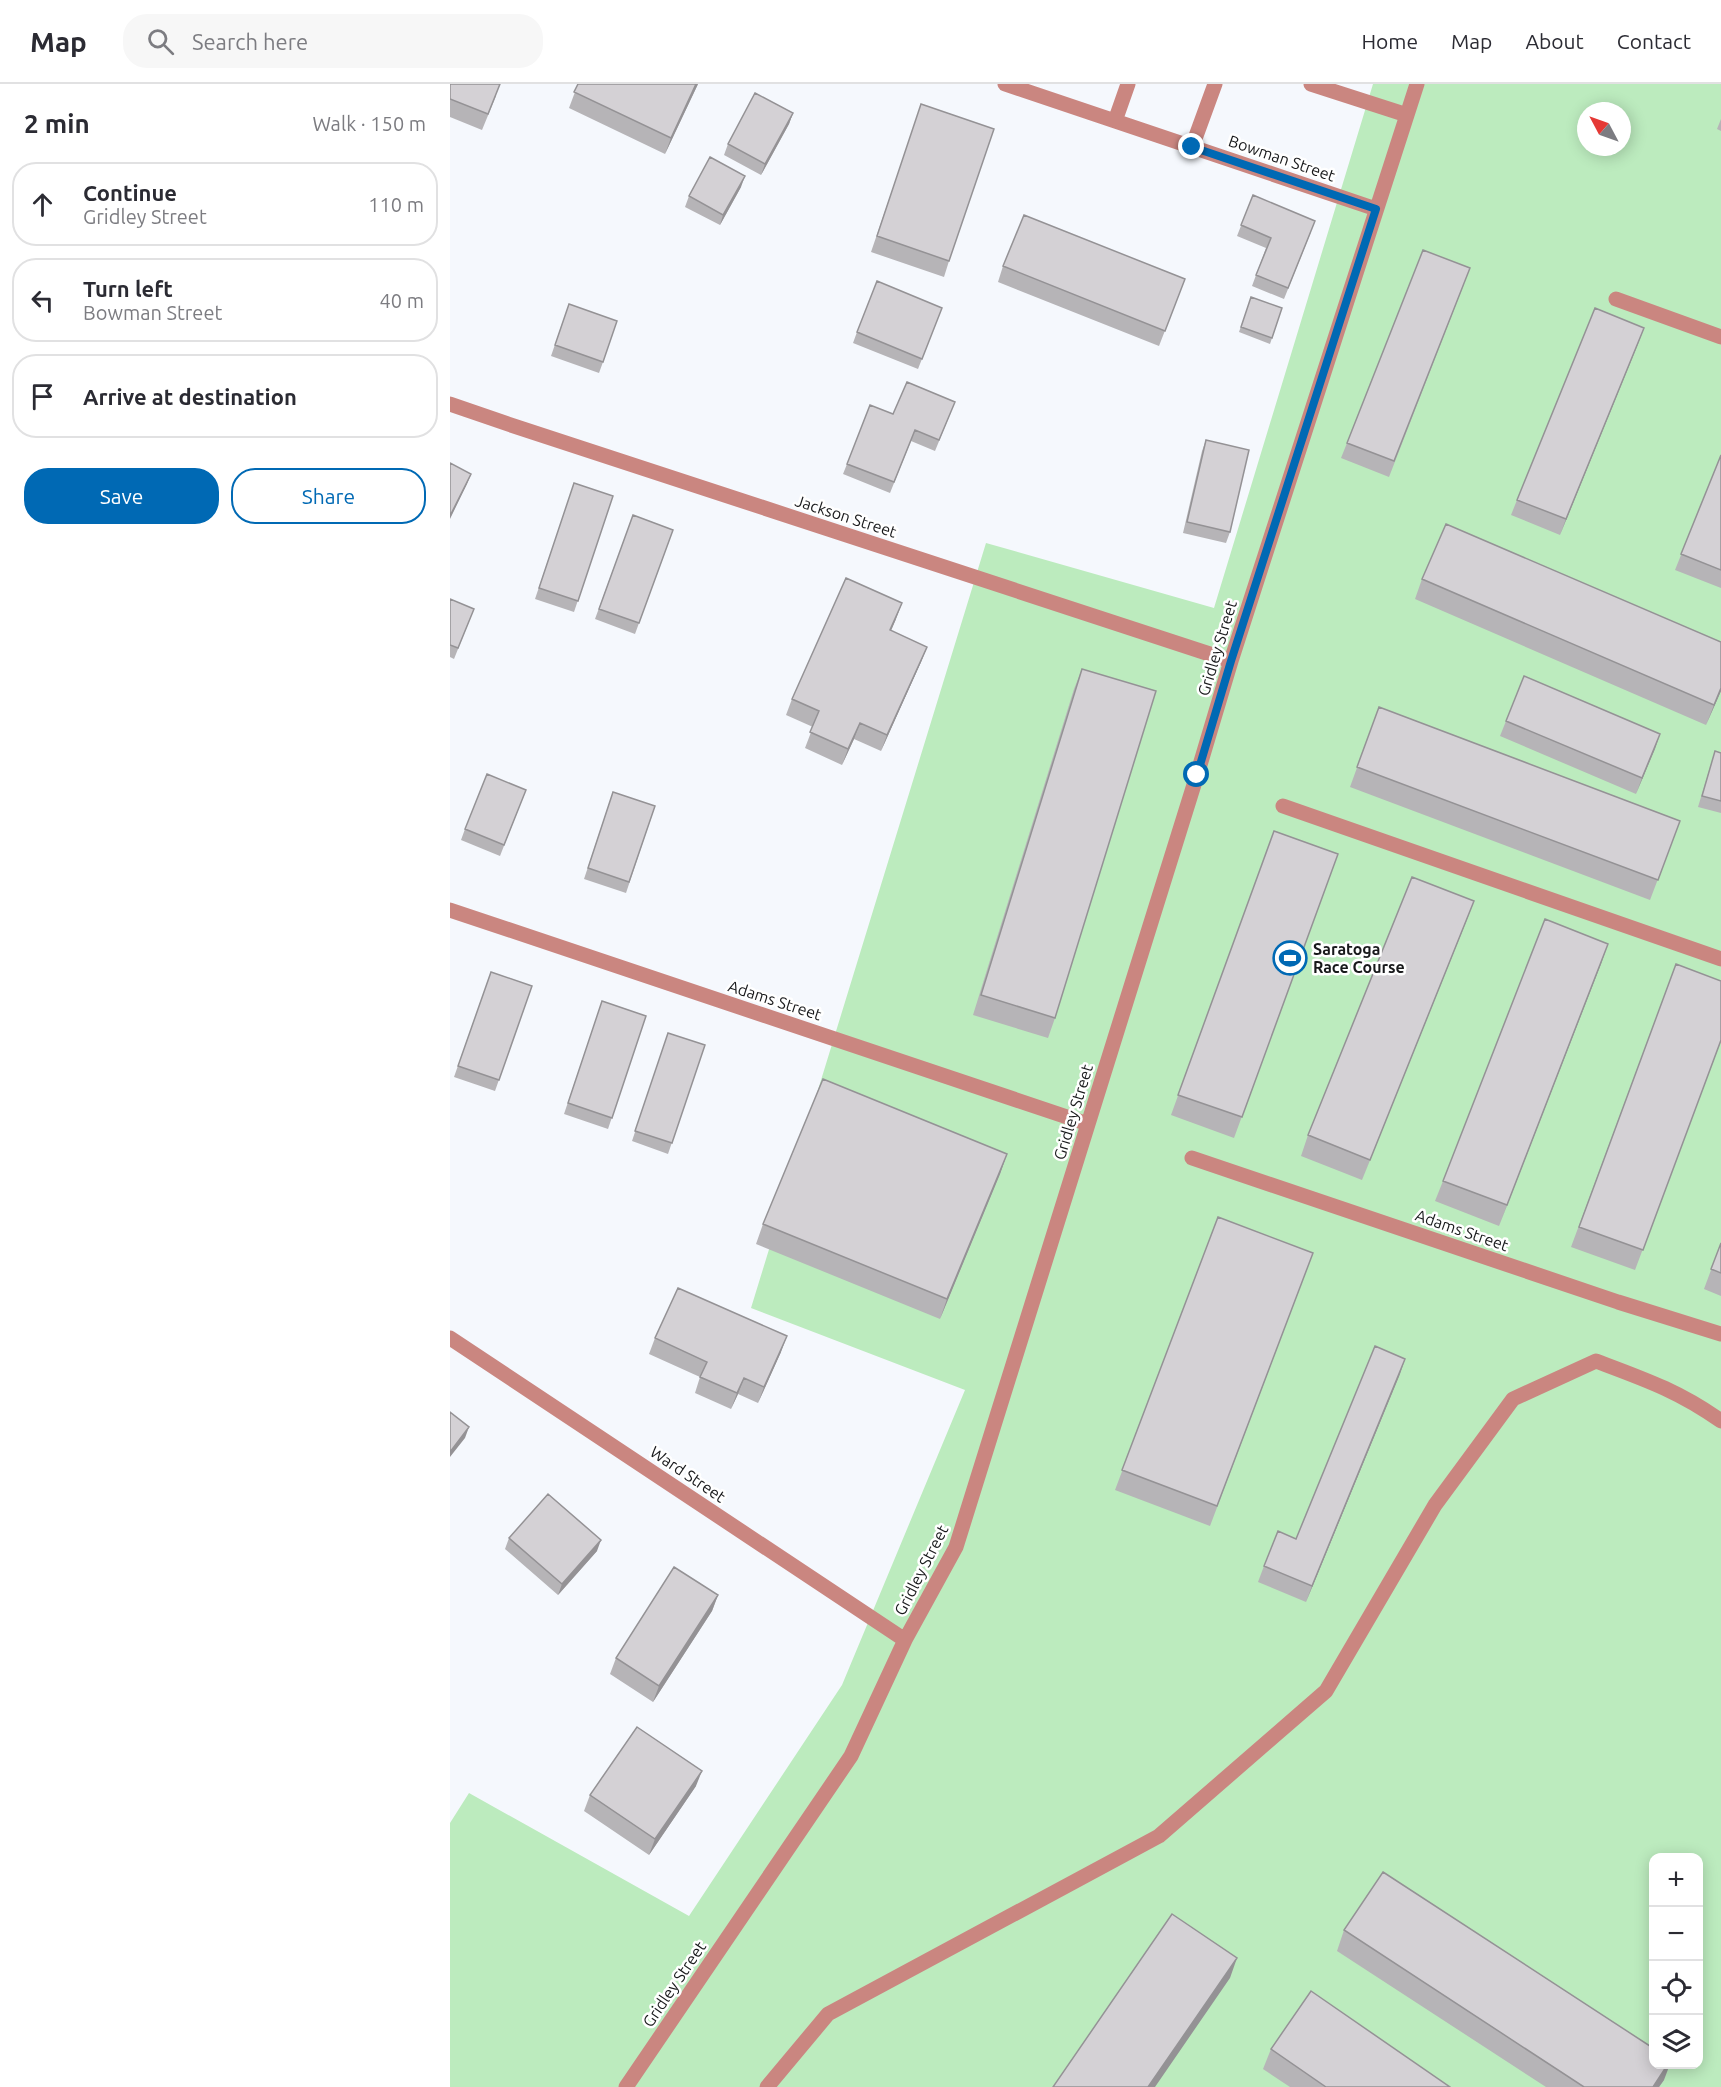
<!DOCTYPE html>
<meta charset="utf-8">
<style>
body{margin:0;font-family:Ubuntu,sans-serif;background:#f7f7f7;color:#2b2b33}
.controls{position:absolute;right:18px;bottom:18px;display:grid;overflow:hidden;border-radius:12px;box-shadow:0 3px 15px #0003}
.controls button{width:54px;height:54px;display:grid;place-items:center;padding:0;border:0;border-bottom:2px solid #e1e1e2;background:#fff;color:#2b2b33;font:30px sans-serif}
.compass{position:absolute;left:1127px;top:18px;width:54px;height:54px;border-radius:50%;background:#fff;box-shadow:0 3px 15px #0003;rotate:311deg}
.stop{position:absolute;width:18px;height:18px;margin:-14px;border:4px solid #0069b4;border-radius:50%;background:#fff}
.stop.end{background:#0069b4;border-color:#fff;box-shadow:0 2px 6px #0008}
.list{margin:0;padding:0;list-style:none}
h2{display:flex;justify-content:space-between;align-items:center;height:78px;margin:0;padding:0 24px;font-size:26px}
h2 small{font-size:20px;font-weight:400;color:#7c7c81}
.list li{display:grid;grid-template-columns:39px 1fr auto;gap:18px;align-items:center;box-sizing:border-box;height:84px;margin:0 12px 12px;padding:0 12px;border:2px solid #e1e1e2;border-radius:24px}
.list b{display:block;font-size:22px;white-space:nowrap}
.list p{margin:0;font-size:20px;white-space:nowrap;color:#7c7c81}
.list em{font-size:20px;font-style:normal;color:#7c7c81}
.actions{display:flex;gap:12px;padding:18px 24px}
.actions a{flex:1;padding:14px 0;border:2px solid #0069b4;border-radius:24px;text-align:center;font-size:21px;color:#0069b4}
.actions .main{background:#0069b4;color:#fff}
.icon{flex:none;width:33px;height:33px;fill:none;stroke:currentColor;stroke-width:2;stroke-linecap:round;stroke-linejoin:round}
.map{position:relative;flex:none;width:1271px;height:2003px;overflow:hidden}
header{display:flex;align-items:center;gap:36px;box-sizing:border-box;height:84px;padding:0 30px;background:#fff;border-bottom:2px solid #e1e1e2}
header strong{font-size:28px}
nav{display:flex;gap:33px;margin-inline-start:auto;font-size:21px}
.search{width:420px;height:54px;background:#f7f7f7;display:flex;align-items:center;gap:15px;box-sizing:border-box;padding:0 21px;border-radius:24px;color:#7c7c81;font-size:22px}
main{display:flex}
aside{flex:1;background:#fff}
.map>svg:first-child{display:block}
.green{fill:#bcebbe;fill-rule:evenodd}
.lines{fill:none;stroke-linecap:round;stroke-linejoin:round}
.minor{stroke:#ca8680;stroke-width:15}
.wall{fill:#b6b4b7}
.shaded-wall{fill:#949295}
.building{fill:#d4d1d5;stroke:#949295;stroke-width:1.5}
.route{stroke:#0069b4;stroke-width:8}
.labels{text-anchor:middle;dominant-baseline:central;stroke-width:5;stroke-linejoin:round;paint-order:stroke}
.street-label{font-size:16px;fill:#18191b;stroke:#fff}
.poi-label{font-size:16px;font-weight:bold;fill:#18191b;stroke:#fff;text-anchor:start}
</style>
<header>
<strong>Map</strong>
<div class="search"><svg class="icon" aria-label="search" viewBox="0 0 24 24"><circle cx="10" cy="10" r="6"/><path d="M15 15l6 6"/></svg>Search here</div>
<nav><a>Home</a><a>Map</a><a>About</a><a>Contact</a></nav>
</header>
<main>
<aside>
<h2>2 min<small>Walk · 150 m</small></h2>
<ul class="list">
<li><svg class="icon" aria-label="ahead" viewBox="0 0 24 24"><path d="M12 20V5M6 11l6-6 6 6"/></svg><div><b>Continue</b><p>Gridley Street</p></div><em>110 m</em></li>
<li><svg class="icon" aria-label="left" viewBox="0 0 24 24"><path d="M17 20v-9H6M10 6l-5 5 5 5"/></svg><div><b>Turn left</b><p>Bowman Street</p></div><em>40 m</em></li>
<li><svg class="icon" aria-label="arrive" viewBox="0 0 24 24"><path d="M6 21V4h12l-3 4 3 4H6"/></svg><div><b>Arrive at destination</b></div></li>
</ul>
<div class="actions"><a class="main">Save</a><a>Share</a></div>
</aside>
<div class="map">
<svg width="1271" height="2003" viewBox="0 0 1271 2003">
<rect width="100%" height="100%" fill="#f5f8fd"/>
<path class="green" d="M 923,0 L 1271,0 L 1271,2003 L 0,2003 L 0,1739 L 19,1709 L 239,1832 L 392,1601 L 515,1306 L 301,1224 L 536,459 L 764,524 ZM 1136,27 L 1172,27 L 1172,63 L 1136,63 ZM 1204,1774 L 1248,1774 L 1248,1980 L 1204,1980 Z"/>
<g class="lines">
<path class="minor" d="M 555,0 L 926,125
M 861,0 L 957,31
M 665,37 L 678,0
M 742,63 L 765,0
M 1166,215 L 1271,253
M 0,320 L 58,340 L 781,577
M 833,722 L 1271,875
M 0,826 L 638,1040
M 742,1074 L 1168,1218 L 1271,1250
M 0,1254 L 455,1556
M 176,2003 L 401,1672 L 455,1556 L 506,1463 L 747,691 L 781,577 L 967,0
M 317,2003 L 378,1930 L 709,1752 L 876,1607 L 985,1421 L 1063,1315 L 1146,1277 C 1194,1295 1229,1307 1271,1337"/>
</g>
<path class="wall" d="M 0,0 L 46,12 L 32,46 L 0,33 Z
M 128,0 L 248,0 L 215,70 L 119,24 Z
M 343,29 L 339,40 L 311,91 L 274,71 L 278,60 Z
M 1271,35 L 1271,47 L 1267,45 Z
M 466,36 L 499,177 L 494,193 L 421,168 Z
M 291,103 L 270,141 L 235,123 L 239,112 Z
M 803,111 L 861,148 L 834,215 L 802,202 L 816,164 L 787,152 Z
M 553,182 L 735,195 L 709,262 L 548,198 Z
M 1014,200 L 939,393 L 891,374 L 897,359 Z
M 801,213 L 832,224 L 820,260 L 789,248 Z
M 119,220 L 153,278 L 149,289 L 101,272 Z
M 492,224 L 468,285 L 403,259 L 407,248 Z
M 1194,244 L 1110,451 L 1061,431 L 1067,416 Z
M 501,328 L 485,367 L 461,357 L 440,409 L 393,390 L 397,380 L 443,330 Z
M 756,356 L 780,448 L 776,459 L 733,449 L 752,367 Z
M 1271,371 L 1271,504 L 1225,486 Z
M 124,399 L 163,412 L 124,528 L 85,515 Z
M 183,431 L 223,446 L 185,550 L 145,535 Z
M 972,495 L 1271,607 L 1256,641 L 965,515 Z
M 0,515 L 24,525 L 4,575 L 0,573 Z
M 446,535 L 441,547 L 477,563 L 471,578 L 431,667 L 404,655 L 392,681 L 355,664 L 363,643 L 336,631 L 342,615 Z
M 632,585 L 605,934 L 598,954 L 523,931 L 624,605 Z
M 929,623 L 1230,737 L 1200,816 L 900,703 Z
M 1056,637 L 1210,650 L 1186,710 L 1050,652 Z
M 1265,667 L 1271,669 L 1271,729 L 1248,723 Z
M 76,706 L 50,772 L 11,756 L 15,745 Z
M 163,708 L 205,722 L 176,809 L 134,795 Z
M 824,747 L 888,770 L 784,1054 L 721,1031 Z
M 1024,817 L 912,1096 L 851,1072 L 858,1051 Z
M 1158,860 L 1049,1142 L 985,1117 L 993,1097 Z
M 1226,880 L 1271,957 L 1185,1186 L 1121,1163 Z
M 41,888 L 82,902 L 45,1007 L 4,993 Z
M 152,917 L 196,932 L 158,1045 L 114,1030 Z
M 218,949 L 255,961 L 218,1070 L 182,1057 Z
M 557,1070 L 550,1090 L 490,1235 L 306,1160 L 313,1140 Z
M 768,1133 L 863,1169 L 760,1442 L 665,1406 Z
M 1271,1159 L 1271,1212 L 1254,1205 Z
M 205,1254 L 331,1268 L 308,1319 L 288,1310 L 281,1325 L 245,1309 L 250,1293 L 199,1270 Z
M 950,1290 L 856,1518 L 808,1498 L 814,1482 L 846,1455 Z
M 59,1454 L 147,1467 L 108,1511 L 55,1465 Z
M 268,1511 L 262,1527 L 203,1618 L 160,1590 L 166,1574 Z
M 246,1702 L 199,1771 L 134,1727 L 140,1711 Z
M 894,1846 L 1214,1996 L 1209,2003 L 1096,2003 L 887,1867 Z
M 821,1965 L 1000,2003 L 840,2003 L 813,1985 Z"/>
<path class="shaded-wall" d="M 246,0 L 248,0 L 215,70 L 221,54 Z
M 343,29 L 339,40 L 311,91 L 315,80 Z
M 295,92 L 291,103 L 270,141 L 273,131 Z
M 1194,244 L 1188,260 L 1110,451 L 1116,435 Z
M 21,390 L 17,400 L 0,435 L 0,432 Z
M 452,519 L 446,535 L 434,562 L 440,546 Z
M 477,563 L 471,578 L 431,667 L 437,651 Z
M 1271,604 L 1271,607 L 1256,641 L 1264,621 Z
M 410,639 L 404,655 L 392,681 L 398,665 Z
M 1210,650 L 1205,665 L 1186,710 L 1192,694 Z
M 1024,817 L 1016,838 L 912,1096 L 920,1076 Z
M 1158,860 L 1151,880 L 1049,1142 L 1057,1121 Z
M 557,1070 L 550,1090 L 490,1235 L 497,1215 Z
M 337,1252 L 331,1268 L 308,1319 L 314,1303 Z
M 955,1275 L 950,1290 L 856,1518 L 862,1502 Z
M 294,1294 L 288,1310 L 281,1325 L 287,1309 Z
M 19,1343 L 15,1354 L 0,1373 L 0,1368 Z
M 151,1456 L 147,1467 L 108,1511 L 112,1500 Z
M 268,1511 L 262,1527 L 203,1618 L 209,1602 Z
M 252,1687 L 246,1702 L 199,1771 L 205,1755 Z
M 787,1874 L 780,1894 L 705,2003 L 698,2003 Z
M 1218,1980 L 1220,1980 L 1214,1996 L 1209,2003 L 1203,2003 Z"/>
<path class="building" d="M 0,0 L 50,0 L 38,30 L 0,15 Z
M 128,0 L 246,0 L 221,54 L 124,8 Z
M 305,9 L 343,29 L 315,80 L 278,60 Z
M 471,20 L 544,45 L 499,177 L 427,152 Z
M 260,73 L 295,92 L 273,131 L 239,112 Z
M 803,111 L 865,137 L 838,204 L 806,191 L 821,154 L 791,141 Z
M 574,131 L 735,195 L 715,247 L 553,182 Z
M 973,166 L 1020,184 L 944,377 L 897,359 Z
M 427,197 L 492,224 L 472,275 L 407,248 Z
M 801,213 L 832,224 L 822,254 L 791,243 Z
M 119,220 L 167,237 L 153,278 L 105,261 Z
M 1145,224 L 1194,244 L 1116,435 L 1067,416 Z
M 457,298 L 505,318 L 489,356 L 465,346 L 444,398 L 397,380 L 420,321 L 443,330 Z
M 756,356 L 799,366 L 780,448 L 737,438 Z
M 1271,371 L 1271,486 L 1231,470 Z
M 0,379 L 21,390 L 0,432 Z
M 124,399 L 163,412 L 128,517 L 89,504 Z
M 183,431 L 223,446 L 189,539 L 149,525 Z
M 996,440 L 1271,558 L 1271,604 L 1264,621 L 972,495 Z
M 396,494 L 452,519 L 440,546 L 477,563 L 437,651 L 410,639 L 398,665 L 360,648 L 369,627 L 342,615 Z
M 0,515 L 24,525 L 8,564 L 0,561 Z
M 632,585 L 706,607 L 605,934 L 531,911 Z
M 1074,592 L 1210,650 L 1192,694 L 1056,637 Z
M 929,623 L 1230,737 L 1208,796 L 907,683 Z
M 1265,667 L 1271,669 L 1271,717 L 1252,712 Z
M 37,690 L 76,706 L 54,761 L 15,745 Z
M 163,708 L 205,722 L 179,798 L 138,784 Z
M 824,747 L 888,770 L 792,1033 L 728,1011 Z
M 962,793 L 1024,817 L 920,1076 L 858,1051 Z
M 1095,835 L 1158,860 L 1057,1121 L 993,1097 Z
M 1226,880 L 1271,897 L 1271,956 L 1193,1166 L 1129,1143 Z
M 41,888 L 82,902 L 49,996 L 8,982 Z
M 152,917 L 196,932 L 162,1034 L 118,1019 Z
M 218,949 L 255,961 L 222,1059 L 185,1047 Z
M 373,995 L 557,1070 L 497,1215 L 313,1140 Z
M 768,1133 L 863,1169 L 767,1422 L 672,1386 Z
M 1271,1159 L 1271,1189 L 1261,1185 Z
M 228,1204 L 337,1252 L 314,1303 L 294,1294 L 287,1309 L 250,1293 L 257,1278 L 205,1254 Z
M 925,1262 L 955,1275 L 862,1502 L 814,1482 L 828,1447 L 846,1455 Z
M 0,1328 L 19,1343 L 0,1368 Z
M 98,1410 L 151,1456 L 112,1500 L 59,1454 Z
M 224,1483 L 268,1511 L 209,1602 L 166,1574 Z
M 187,1643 L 252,1687 L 205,1755 L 140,1711 Z
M 933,1788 L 1203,1964 L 1203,1980 L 1218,1980 L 1203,2003 L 1134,2003 L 894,1846 Z
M 722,1830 L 787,1874 L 698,2003 L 603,2003 Z
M 861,1907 L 1000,2003 L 876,2003 L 821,1965 Z"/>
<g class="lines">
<path class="route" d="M 742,63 L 926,125 L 781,577 L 747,691"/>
</g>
<defs>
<g id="stadium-ring" transform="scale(1.725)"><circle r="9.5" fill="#fff" stroke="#0069b4" stroke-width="1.5"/><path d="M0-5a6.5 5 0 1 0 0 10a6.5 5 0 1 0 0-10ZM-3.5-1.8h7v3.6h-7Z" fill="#0069b4"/></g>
</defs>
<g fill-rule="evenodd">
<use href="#stadium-ring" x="840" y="874"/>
</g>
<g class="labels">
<g class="street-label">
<text transform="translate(832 74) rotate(19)">Bowman Street</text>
<text transform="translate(396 432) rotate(18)">Jackson Street</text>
<text transform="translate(767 564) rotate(-73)">Gridley Street</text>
<text transform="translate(325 916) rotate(18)">Adams Street</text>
<text transform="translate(623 1028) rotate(-73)">Gridley Street</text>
<text transform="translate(1012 1146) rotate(19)">Adams Street</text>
<text transform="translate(238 1390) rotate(34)">Ward Street</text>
<text transform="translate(471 1486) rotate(-63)">Gridley Street</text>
<text transform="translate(224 1900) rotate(-56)">Gridley Street</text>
</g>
<g class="poi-label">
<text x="863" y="865">Saratoga<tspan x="863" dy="18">Race Course</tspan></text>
</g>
</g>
</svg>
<div class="controls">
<button>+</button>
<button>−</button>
<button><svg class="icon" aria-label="locate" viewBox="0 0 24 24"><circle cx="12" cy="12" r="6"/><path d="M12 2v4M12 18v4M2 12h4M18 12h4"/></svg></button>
<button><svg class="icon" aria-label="layers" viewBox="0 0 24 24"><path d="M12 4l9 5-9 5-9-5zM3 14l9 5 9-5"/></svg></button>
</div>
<svg class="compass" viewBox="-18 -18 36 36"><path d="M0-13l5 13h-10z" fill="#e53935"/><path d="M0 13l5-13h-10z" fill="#7c7c81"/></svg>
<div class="stop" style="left:747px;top:691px"></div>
<div class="stop end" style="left:742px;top:63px"></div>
</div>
</main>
